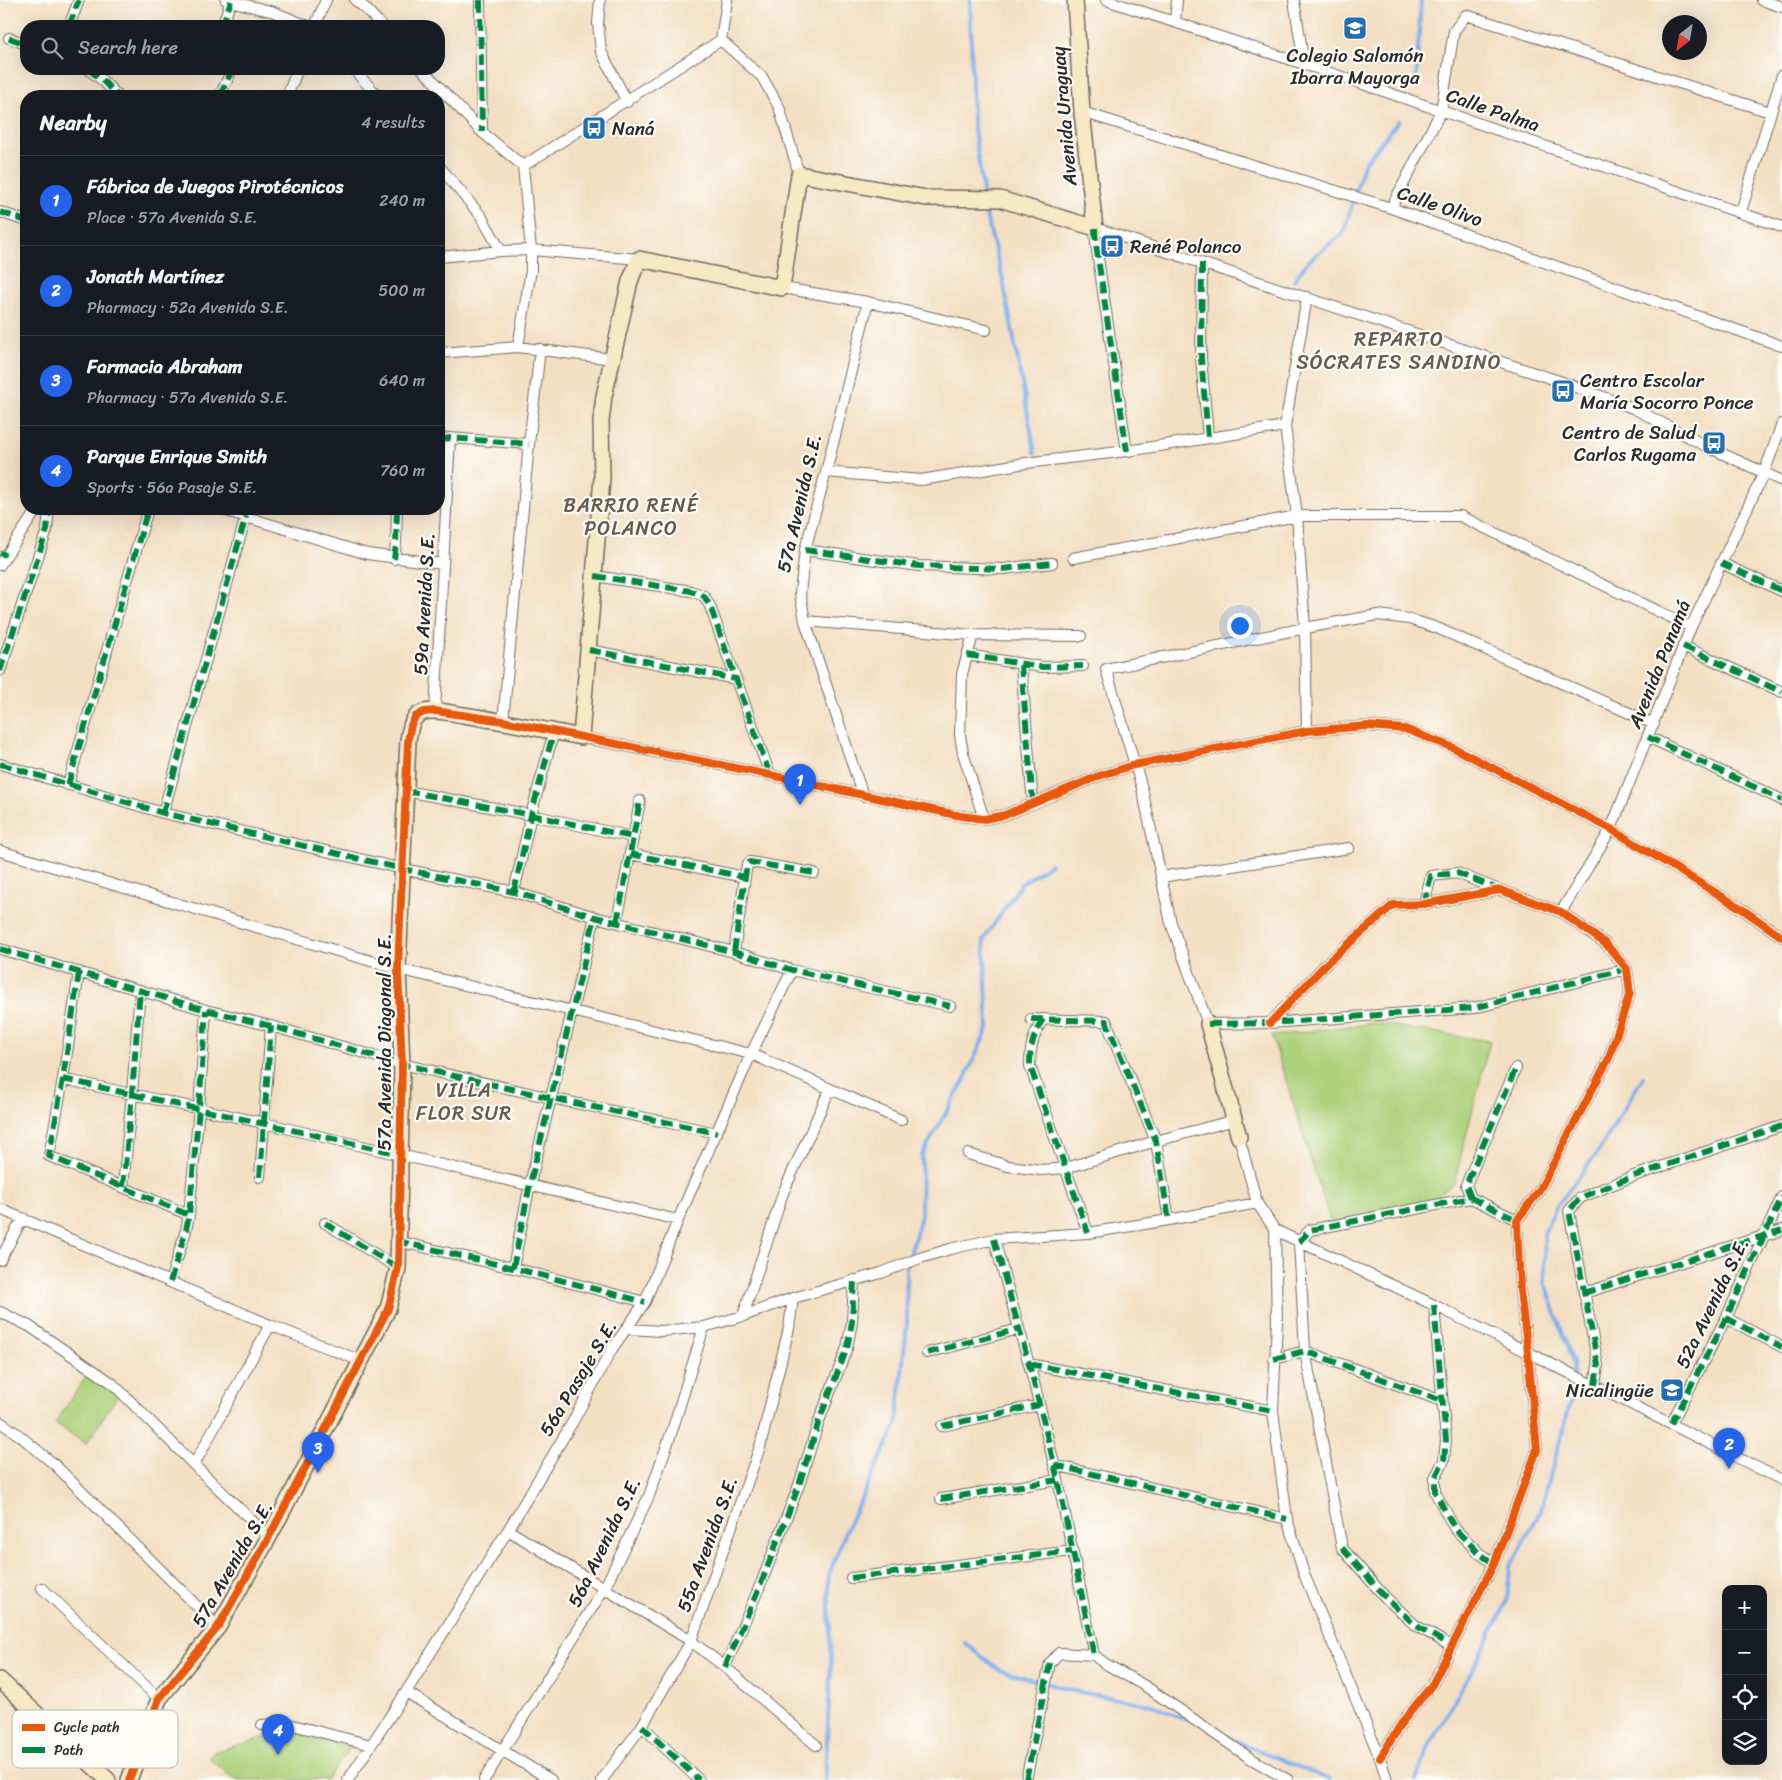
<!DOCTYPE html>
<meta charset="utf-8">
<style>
body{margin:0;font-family:Sriracha,sans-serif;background:#20242c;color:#f1f3f6}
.controls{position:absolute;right:15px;bottom:15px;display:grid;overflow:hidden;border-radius:10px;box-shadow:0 5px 20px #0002}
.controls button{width:45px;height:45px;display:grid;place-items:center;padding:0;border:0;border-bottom:1px solid #363941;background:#171b24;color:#f1f3f6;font:25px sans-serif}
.compass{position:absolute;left:1662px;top:15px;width:45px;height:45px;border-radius:50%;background:#171b24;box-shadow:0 5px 20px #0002;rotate:211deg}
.you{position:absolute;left:1239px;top:625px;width:18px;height:18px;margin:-12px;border:4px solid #fff;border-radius:50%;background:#1a73e8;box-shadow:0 0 0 8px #1a73e833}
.badge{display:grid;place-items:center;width:32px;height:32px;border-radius:50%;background:#2563eb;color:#fff;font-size:16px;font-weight:700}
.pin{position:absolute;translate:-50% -41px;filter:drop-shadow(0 1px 2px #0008)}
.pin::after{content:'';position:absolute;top:26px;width:18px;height:15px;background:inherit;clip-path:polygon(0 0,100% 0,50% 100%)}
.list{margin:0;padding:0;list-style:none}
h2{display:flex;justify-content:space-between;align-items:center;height:65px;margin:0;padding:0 20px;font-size:21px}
h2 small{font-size:16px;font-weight:400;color:#9ea1a6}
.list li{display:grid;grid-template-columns:32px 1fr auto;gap:15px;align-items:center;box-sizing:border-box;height:90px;padding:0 20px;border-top:1px solid #363941}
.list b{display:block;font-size:19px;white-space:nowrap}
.list p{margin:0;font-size:16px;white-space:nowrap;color:#9ea1a6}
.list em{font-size:16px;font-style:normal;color:#9ea1a6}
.icon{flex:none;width:28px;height:28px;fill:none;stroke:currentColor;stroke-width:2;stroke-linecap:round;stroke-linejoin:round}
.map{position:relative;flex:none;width:1782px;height:1780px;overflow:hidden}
.search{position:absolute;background:#171b24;box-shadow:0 5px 20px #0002;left:20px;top:20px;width:425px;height:55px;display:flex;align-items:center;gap:12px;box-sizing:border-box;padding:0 18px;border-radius:20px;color:#9ea1a6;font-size:19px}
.panel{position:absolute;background:#171b24;box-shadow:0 5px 20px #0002;left:20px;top:90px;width:425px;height:425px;border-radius:20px}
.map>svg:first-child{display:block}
.green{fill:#add27c;stroke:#6c7e54}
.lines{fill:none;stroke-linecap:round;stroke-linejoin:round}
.stream{stroke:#82b1ed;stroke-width:4}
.street-casing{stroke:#716a60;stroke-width:12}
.secondary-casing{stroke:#716a60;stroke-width:18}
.street{stroke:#fff;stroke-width:10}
.secondary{stroke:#f6e9c3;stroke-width:15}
.quiet{stroke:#00873e;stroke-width:6;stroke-dasharray:12 6;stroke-linecap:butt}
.cycleway-casing{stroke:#fdfcf7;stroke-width:11}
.cycleway{stroke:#e8590c;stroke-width:8}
.labels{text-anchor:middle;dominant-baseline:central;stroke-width:4.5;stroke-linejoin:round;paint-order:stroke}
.poi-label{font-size:19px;fill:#2b2b2b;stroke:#fdfcf7;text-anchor:start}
.street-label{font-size:19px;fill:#2b2b2b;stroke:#fdfcf7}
.neighbourhood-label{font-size:20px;letter-spacing:1px;fill:#6a5b4f;stroke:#fdfcf7}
.key{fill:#fdfcf7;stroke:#bebdba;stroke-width:1}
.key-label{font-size:14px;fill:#2b2b2b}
</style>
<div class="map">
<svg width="1782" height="1780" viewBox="0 0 1782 1780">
<rect width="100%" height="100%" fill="#fdfcf7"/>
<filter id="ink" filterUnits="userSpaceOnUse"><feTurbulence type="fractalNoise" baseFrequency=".02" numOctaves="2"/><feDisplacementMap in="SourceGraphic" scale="10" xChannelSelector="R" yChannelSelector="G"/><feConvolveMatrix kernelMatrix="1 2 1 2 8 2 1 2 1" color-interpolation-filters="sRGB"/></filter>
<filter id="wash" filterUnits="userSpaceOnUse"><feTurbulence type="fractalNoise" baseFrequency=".0096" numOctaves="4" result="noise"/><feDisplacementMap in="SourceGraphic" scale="20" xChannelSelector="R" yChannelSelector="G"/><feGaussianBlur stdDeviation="1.12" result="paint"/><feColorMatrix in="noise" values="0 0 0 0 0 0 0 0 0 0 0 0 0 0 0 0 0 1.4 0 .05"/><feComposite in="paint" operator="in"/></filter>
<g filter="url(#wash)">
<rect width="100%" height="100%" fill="#f3dfc2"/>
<path class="green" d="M 1374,1023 L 1490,1041 L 1454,1184 L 1424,1205 L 1331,1224 L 1272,1036 Z
M 87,1375 L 118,1395 L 86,1444 L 55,1423 Z
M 287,1731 L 351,1747 L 326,1780 L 235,1780 L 210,1759 L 213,1752 Z"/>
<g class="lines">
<path class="stream" d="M 970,0 L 973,122 L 983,191
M 1416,82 L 1421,0
M 986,215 L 1003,280 L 1035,453
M 1294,280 L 1308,261 L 1343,234 L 1364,164 L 1399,120
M 965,1643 L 999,1670 L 1074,1691 L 1152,1705 L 1187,1720
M 1225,1736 L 1330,1780
M 825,1780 L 831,1662 L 828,1577 L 848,1526 L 897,1424 L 907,1322 L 906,1269 L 921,1216 L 922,1155 L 964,1081 L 988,1028 L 984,939 L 1021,884 L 1051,864
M 1416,1780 L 1430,1744 L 1476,1663 L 1507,1601 L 1510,1567 L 1541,1510 L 1574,1390 L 1573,1364 L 1545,1282 L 1544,1233 L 1557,1206 L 1600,1149 L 1643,1077"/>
</g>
</g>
<g filter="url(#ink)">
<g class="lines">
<g class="street-casing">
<path id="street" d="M 226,0 L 274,12 L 308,26
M 355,0 L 364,7 L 382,26
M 480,0 L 482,132
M 600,0 L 598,23 L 601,51 L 627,102
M 1106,0 L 1304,64 L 1782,227
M 1294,0 L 1304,64
M 1762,0 L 1782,7
M 1175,21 L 1177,0
M 69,26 L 79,0
M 222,26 L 231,1
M 315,26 L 326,0
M 9,38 L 26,44
M 721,40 L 762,77 L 779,107 L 799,174
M 88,69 L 102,80 L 118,96
M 353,69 L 378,96
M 422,69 L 482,132 L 523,166 L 531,250 L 531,270 L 518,347
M 220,96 L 230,74 L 229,69
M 287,96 L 298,69
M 1082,112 L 1391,208 L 1782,346
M 439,166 L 481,216 L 501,251
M 523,166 L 721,40 L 727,0
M 1391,208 L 1441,111 L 1454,31 L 1466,15 L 1770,112
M 0,212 L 26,221
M 1741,212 L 1782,75
M 439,257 L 501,251 L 531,250 L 639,259
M 1202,263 L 1201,358 L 1208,437
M 782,288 L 868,302 L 986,330
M 439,353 L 518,347 L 612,359
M 439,440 L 450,438 L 529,444
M 1127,451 L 1096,245 L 1095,228 L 1565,383 L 1633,408 L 1708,447 L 1782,481
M 826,472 L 921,480 L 1026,463 L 1127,451 L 1285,426
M 220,509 L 367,554 L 443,564
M 805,550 L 919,566 L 1003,569 L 1052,563
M 1073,558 L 1297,516 L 1460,516 L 1691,627
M 394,559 L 396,544 L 397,509
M 1721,563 L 1782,591
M 0,565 L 37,509
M 595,576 L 691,591 L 704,596 L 710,606 L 770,775
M 805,621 L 973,635 L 1081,636
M 973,635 L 962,674 L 960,735 L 963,753 L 984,819
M 1683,646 L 1782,692
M 589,650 L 736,679
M 967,655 L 1042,667 L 1083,666
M 1021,665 L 1033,803
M 0,671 L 47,530 L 49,509
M 435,711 L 450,438
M 503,721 L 529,444 L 540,349
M 1307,731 L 1305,628 L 1297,516 L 1285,426 L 1307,297
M 581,737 L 770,775 L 961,816 L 984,819 L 1005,815 L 1099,776 L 1134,765 L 1307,731 L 1367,726 L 1405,729 L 1454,748 L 1611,829 L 1739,907 L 1782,937
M 1648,737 L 1782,800
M 0,764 L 163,813 L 403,869 L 514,892 L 595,917 L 734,952 L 792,970 L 950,1006
M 68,785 L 148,509
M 406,791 L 531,815 L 633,837
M 863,796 L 805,621 L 800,593 L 805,550 L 826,472 L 868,302
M 163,813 L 246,516
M 0,851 L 398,969 L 751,1054 L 901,1120
M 630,854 L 745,877
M 1161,877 L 1349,848
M 514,892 L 531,815 L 554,731
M 1424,904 L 1431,876 L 1457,873 L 1499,890
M 1561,912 L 1611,829 L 1691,627 L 1764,473 L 1782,424
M 617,922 L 640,801
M 0,949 L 206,1010 L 271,1026 L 402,1064 L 551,1098 L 717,1133
M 734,952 L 745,877 L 747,865 L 750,862 L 814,873
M 1627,969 L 1474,1008 L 1270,1023 L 1208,1024 L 1171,923 L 1142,788 L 1106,669 L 1305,628 L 1378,615 L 1409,619 L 1437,628 L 1654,724
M 79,972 L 63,1079 L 49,1156 L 189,1215
M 1031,1019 L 1106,1021 L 1156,1141 L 1169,1220
M 1043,1019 C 1033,1036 1030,1046 1030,1066 L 1088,1233
M 1270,1023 L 1328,962 L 1393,905 L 1424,904 L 1500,890 L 1561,912 L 1606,944 L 1627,969 L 1630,993 L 1609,1058 L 1539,1191 L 1517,1220 L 1520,1291 L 1528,1352 L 1537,1450 L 1494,1564 L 1432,1685 L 1403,1721 L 1380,1758
M 63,1079 L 264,1123 L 678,1220
M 1239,1137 L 1257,1203 L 1275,1230 L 1434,1305 L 1782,1480
M 968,1154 L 1008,1166 L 1042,1170 L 1066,1168 L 1156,1141 L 1235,1120
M 260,1177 L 271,1026
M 123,1187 L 132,1094 L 140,990
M 1471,1198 L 1466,1185 L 1516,1068
M 0,1209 L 270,1325 L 361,1361
M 325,1223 L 398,1268
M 1275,1230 L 1277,1321 L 1273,1411 L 1287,1519 L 1304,1574 L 1380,1758 L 1387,1780
M 994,1239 L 1032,1375 L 1058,1480 L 1094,1655
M 397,1241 L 513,1268 L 645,1302
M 0,1260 L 23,1218
M 513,1268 L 530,1184 L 595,917
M 170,1282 L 186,1230 L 189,1215 L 199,1108 L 206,1010
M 1584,1293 L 1782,1230
M 1434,1305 L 1446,1440 L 1444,1460 L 1435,1478 L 1435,1492 L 1455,1529 L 1479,1553 L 1494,1564
M 0,1312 L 29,1326 L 112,1383 L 194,1465 L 269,1537
M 743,1316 L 783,1193 L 830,1089
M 1726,1318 L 1782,1347
M 628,1329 L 661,1331 L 704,1327 L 743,1316 L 793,1298 L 881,1273 L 920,1258 L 950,1249 L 994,1239 L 1088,1233 L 1169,1220 L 1257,1203
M 927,1353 L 1019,1329
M 1274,1359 L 1305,1351 L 1442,1401
M 1029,1364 L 1273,1411
M 1595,1385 L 1598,1365 L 1569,1211 L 1580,1198 L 1631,1177 L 1782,1126
M 0,1422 L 19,1435 L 55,1465 L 218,1627
M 1671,1424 L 1726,1318 L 1782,1197
M 942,1426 L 1039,1405
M 194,1465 L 270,1325
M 1054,1465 L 1287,1519
M 941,1499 L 1058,1480
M 508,1530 L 691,1641 L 725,1667 L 816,1745
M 851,1578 L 1072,1551
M 42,1588 L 159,1699
M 1451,1646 L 1415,1625 L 1385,1597 L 1342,1548 L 1305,1351 L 1299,1242 L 1310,1230 L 1471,1198 L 1517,1220
M 725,1667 L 762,1581 L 799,1485 L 819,1421 L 847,1348 L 852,1322 L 854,1280
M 406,1692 L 551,1780
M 262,1725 L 285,1723 L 371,1745
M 642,1726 L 699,1780
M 348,1780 L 406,1692 L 508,1530 L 572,1423 L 612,1349 L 645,1302 L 678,1220 L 751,1054 L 792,970
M 484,1780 L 605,1587 L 649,1496 L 672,1431 L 704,1327
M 602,1780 L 642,1726 L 691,1641 L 760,1447 L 789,1328 L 793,1298
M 1026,1780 L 1050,1663 L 1059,1653 L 1094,1655 L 1104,1663 L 1145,1686 L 1250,1758 L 1288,1780"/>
</g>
<g class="secondary-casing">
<path id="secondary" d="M 1208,1024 L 1239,1137
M 0,1680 L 108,1780
M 129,1780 L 159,1699 L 218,1627 L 269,1537 L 388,1309 L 398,1268 L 402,1064 L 398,969 L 408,740 C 410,729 411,716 424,712 C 436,709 451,713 463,715 C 503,721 542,729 581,737 L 602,478 L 601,421 L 604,396 L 630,281 L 639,259 L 782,288 L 799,174 L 926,198 L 1000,199 L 1095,228 L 1082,112 L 1075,0"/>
</g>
<use href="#street" class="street"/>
<use href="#secondary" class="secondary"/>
<path class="quiet" d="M 480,0 L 482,132
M 69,26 L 79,0
M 222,26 L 231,1
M 9,38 L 26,44
M 88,69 L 102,80 L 118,96
M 220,96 L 230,74 L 229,69
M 0,212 L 26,221
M 1095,228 L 1096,245 L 1127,451
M 1202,263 L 1201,358 L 1208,437
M 439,440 L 450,438 L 529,444
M 805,550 L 919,566 L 1003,569 L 1052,563
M 0,553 L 6,555
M 394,559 L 396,544 L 397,509
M 1721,563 L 1782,591
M 595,576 L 691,591 L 704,596 L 710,606 L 770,775
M 1683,646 L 1782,692
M 589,650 L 736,679
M 967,655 L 1042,667 L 1083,666
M 1021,665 L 1033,803
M 0,671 L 47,530 L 49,509
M 1648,737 L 1782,800
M 0,764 L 163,813 L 403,869 L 514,892 L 595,917 L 734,952 L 792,970 L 950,1006
M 68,785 L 148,509
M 406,791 L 531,815 L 633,837
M 163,813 L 246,516
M 630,854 L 745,877
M 514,892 L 531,815 L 554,731
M 1424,904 L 1431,876 L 1457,873 L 1498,889
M 617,922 L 640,801
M 0,949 L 206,1010 L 271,1026 L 402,1064 L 551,1098 L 717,1133
M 734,952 L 745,877 L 747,865 L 750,862 L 814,873
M 79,972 L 63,1079 L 49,1156 L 189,1215
M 1031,1019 L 1106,1021 L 1156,1141 L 1169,1220
M 1043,1019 C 1033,1036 1030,1046 1030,1066 L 1088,1233
M 1208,1024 L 1270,1023 L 1474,1008 L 1627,969
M 63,1079 L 400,1154
M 260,1177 L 271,1026
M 123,1187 L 132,1094 L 140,990
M 1471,1198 L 1466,1185 L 1516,1068
M 325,1223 L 398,1268
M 994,1239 L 1032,1375 L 1058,1480 L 1094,1655
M 397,1241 L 513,1268 L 645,1302
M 1299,1242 L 1310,1230 L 1471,1198 L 1517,1220
M 513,1268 L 530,1184 L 595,917
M 170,1282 L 186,1230 L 189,1215 L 199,1108 L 206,1010
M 1584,1293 L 1782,1230
M 1434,1305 L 1446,1440 L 1444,1460 L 1435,1478 L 1435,1492 L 1455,1529 L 1479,1553 L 1494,1564
M 1726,1318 L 1782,1347
M 927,1353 L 1019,1329
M 1274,1359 L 1305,1351 L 1442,1401
M 1029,1364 L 1273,1411
M 1595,1385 L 1598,1365 L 1569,1211 L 1580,1198 L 1631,1177 L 1782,1126
M 1671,1424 L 1726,1318 L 1782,1197
M 942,1426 L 1039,1405
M 1054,1465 L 1287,1519
M 941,1499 L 1058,1480
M 1342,1548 L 1385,1597 L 1415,1625 L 1451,1646
M 851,1578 L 1072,1551
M 725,1667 L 762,1581 L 799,1485 L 819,1421 L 847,1348 L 852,1322 L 854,1280
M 642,1726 L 699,1780
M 1026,1780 L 1050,1663"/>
<g class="cycleway-casing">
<path id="cycleway" d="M 1270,1023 L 1328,962 L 1393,905 L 1424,904 L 1500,890 L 1561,912 L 1606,944 L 1627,969 L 1630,993 L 1609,1058 L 1539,1191 L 1517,1220 L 1520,1291 L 1528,1352 L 1537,1450 L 1494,1564 L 1432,1685 L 1403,1721 L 1380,1758
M 129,1780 L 159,1699 L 218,1627 L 269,1537 L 388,1309 L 398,1268 L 402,1064 L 398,969 L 408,740 L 411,725 L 415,717 L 424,712 L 435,711 L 503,721 L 770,775 L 961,816 L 984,819 L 1005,815 L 1099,776 L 1134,765 L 1307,731 L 1367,726 L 1405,729 L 1454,748 L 1611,829 L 1739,907 L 1782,937"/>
</g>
<use href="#cycleway" class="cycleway"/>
</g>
</g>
<defs>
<g id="school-square" transform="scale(1.25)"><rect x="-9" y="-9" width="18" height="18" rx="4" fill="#1f6fb2" stroke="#fdfcf7"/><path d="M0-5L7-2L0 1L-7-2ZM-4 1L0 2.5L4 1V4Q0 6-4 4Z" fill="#fff"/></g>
<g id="bus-square" transform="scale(1.25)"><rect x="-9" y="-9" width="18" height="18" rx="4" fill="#1f6fb2" stroke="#fdfcf7"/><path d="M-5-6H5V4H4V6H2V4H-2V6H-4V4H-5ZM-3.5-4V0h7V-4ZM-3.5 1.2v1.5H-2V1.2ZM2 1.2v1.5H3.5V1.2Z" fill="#fff"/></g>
</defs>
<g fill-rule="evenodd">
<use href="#school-square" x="1355" y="28"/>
<use href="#bus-square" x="594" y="128"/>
<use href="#bus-square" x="1112" y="246"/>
<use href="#bus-square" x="1563" y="391"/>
<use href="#bus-square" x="1714" y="443"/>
<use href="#school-square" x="1672" y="1390"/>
</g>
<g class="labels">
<g class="poi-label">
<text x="1355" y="55" text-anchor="middle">Colegio Salomón<tspan x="1355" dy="22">Ibarra Mayorga</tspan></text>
<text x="612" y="128">Naná</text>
<text x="1130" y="246">René Polanco</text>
<text x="1580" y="380">Centro Escolar<tspan x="1580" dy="22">María Socorro Ponce</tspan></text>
<text x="1696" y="432" text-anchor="end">Centro de Salud<tspan x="1696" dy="22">Carlos Rugama</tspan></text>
<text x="1654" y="1390" text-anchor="end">Nicalingüe</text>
</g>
<g class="street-label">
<text transform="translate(1493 110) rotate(19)">Calle Palma</text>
<text transform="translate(1064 116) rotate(-95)">Avenida Uraguay</text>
<text transform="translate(1440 206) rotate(19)">Calle Olivo</text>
<text transform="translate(799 503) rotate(-77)">57a Avenida S.E.</text>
<text transform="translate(424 604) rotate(-87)">59a Avenida S.E.</text>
<text transform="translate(1659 664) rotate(-68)">Avenida Panamá</text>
<text transform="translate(384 1042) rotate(-90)">57a Avenida Diagonal S.E.</text>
<text transform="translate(1712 1303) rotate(-64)">52a Avenida S.E.</text>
<text transform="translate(578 1378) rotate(-59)">56a Pasaje S.E.</text>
<text transform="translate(604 1542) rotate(-64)">56a Avenida S.E.</text>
<text transform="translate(707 1544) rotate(-70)">55a Avenida S.E.</text>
<text transform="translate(232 1564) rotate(-60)">57a Avenida S.E.</text>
</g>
<g class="neighbourhood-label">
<text x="1399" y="339">REPARTO<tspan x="1399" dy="23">SÓCRATES SANDINO</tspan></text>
<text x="631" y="505">BARRIO RENÉ<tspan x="631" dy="23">POLANCO</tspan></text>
<text x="464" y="1090">VILLA<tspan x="464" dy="23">FLOR SUR</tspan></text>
</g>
</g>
<rect x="12" y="1710" width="166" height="58" rx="8" class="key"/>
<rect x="22" y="1724" width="23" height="7" fill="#e8590c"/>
<rect x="22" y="1747" width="23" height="6" fill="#00873e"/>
<g class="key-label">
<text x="54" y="1732">Cycle path</text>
<text x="54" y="1755">Path</text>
</g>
</svg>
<div class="controls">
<button>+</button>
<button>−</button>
<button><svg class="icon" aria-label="locate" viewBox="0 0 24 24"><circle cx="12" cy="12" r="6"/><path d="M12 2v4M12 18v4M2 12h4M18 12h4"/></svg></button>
<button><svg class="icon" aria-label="layers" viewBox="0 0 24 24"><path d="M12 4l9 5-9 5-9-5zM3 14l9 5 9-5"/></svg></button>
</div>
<svg class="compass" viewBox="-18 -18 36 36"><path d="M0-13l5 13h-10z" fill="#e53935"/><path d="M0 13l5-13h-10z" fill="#9ea1a6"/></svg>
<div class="you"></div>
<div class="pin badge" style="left:800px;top:805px">1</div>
<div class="pin badge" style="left:1729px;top:1469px">2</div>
<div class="pin badge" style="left:318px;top:1473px">3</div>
<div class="pin badge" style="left:278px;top:1755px">4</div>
<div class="search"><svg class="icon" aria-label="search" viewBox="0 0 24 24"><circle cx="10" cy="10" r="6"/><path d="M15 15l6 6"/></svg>Search here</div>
<section class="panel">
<h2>Nearby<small>4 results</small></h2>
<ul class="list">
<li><span class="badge">1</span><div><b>Fábrica de Juegos Pirotécnicos</b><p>Place · 57a Avenida S.E.</p></div><em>240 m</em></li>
<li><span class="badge">2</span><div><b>Jonath Martínez</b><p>Pharmacy · 52a Avenida S.E.</p></div><em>500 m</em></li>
<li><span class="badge">3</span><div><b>Farmacia Abraham</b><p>Pharmacy · 57a Avenida S.E.</p></div><em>640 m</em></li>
<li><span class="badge">4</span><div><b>Parque Enrique Smith</b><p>Sports · 56a Pasaje S.E.</p></div><em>760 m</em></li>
</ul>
</section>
</div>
